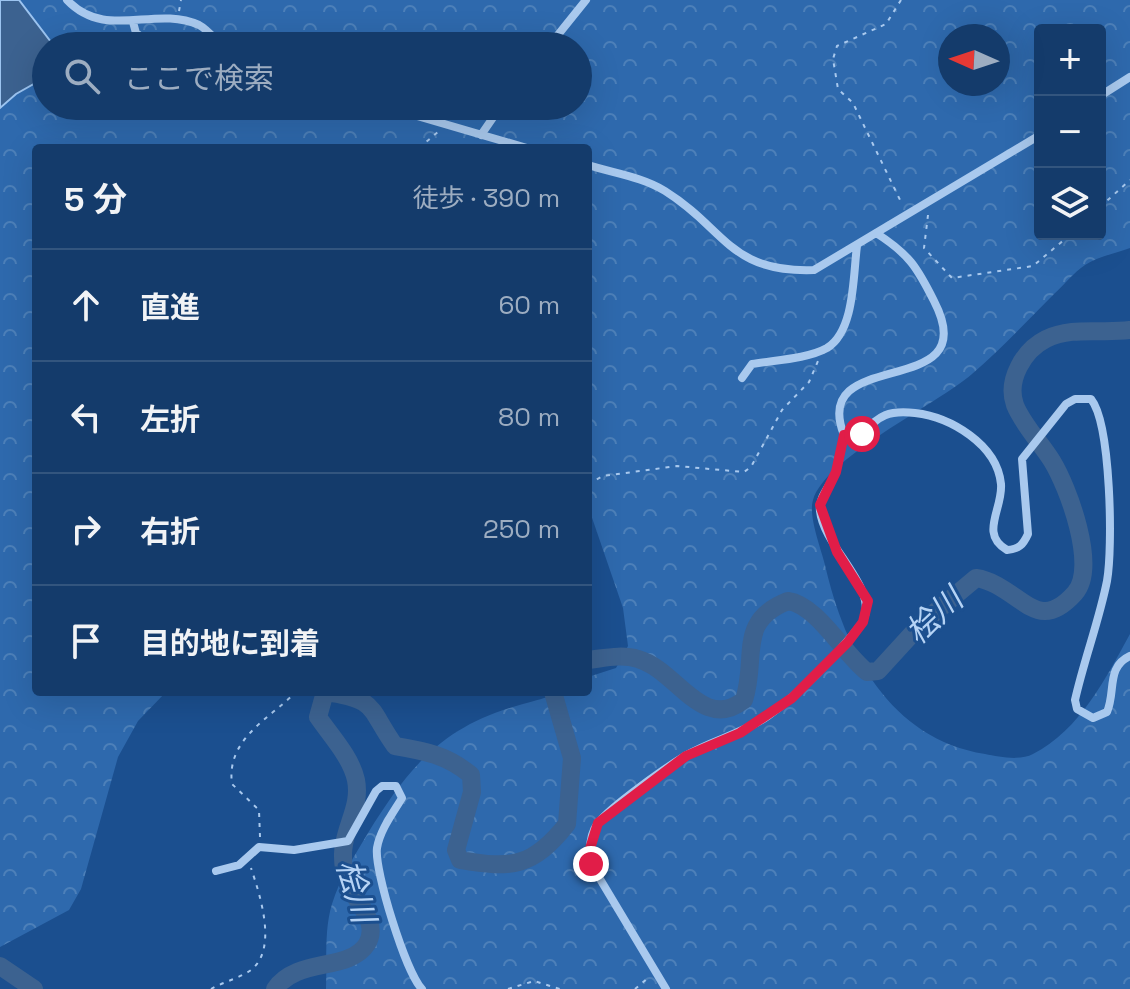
<!DOCTYPE html>
<html lang="ja">
<meta charset="utf-8">
<style>
body{margin:0;font-family:"Space Grotesk","Noto Sans JP",sans-serif;background:#214673;color:#f1f3f6}
.controls{position:absolute;right:24px;top:24px;display:grid;overflow:hidden;border-radius:8px;box-shadow:0 8px 32px #0002}
.controls button{width:72px;height:72px;display:grid;place-items:center;padding:0;border:0;border-bottom:2px solid #33557e;background:#143b6b;color:#f1f3f6;font:40px sans-serif}
.compass{position:absolute;left:938px;top:24px;width:72px;height:72px;border-radius:50%;background:#143b6b;box-shadow:0 8px 32px #0002;rotate:273deg}
.stop{position:absolute;width:24px;height:24px;margin:-18px;border:6px solid #e11d48;border-radius:50%;background:#fff}
.stop.end{background:#e11d48;border-color:#fff;box-shadow:0 2px 8px #0008}
.list{margin:0;padding:0;list-style:none}
h2{display:flex;justify-content:space-between;align-items:center;height:104px;margin:0;padding:0 32px;font-size:34px}
h2 small{font-size:26px;font-weight:400;color:#9dadc1}
.list li{display:grid;grid-template-columns:52px 1fr auto;gap:24px;align-items:center;box-sizing:border-box;height:112px;padding:0 32px;border-top:2px solid #33557e}
.list b{display:block;font-size:30px;white-space:nowrap}
.list em{font-size:26px;font-style:normal;color:#9dadc1}
.icon{flex:none;width:44px;height:44px;fill:none;stroke:currentColor;stroke-width:2;stroke-linecap:round;stroke-linejoin:round}
.map{position:relative;flex:none;width:1130px;height:989px;overflow:hidden}
.search{position:absolute;background:#143b6b;box-shadow:0 8px 32px #0002;left:32px;top:32px;width:560px;height:88px;display:flex;align-items:center;gap:20px;box-sizing:border-box;padding:0 28px;border-radius:44px;color:#9dadc1;font-size:30px}
.panel{position:absolute;background:#143b6b;box-shadow:0 8px 32px #0002;left:32px;top:144px;width:560px;height:552px;border-radius:8px}
.map>svg:first-child{display:block}
.forest{fill:url(#forest-crowns);fill-rule:evenodd}
.water{fill:#3c6290;stroke:#9cc4f0;stroke-width:2}
.lines{fill:none;stroke-linecap:round;stroke-linejoin:round}
.river{stroke:#3c6290;stroke-width:18}
.path{stroke:#a9c9ee;stroke-width:2;stroke-dasharray:4 6;stroke-linecap:butt}
.street{stroke:#a9c9ee;stroke-width:8}
.route{stroke:#e11d48;stroke-width:10}
.labels{text-anchor:middle;dominant-baseline:central;stroke-width:6;stroke-linejoin:round;paint-order:stroke}
.water-label{font-size:32px;font-style:italic;fill:#b5d3f5;stroke:#1b4f8f}
</style>
<div class="map">
<svg width="1130" height="989" viewBox="0 0 1130 989">
<defs>
<pattern id="forest-crowns" width="20" height="18" patternUnits="userSpaceOnUse" patternTransform="scale(2)"><rect width="20" height="18" fill="#2e69ad"/><path d="M2 6a3 3 0 1 1 6 0M12 15a3 3 0 1 1 6 0" fill="none" stroke="#4d80b9"/></pattern>
</defs>
<rect width="100%" height="100%" fill="#1b4f8f"/>
<path class="forest" d="M 0,0 L 1130,0 L 1130,248 C 1116,253 1097,257 1085,265 C 1074,272 1064,285 1054,294 C 1027,321 1001,349 972,374 C 936,405 826,457 813,500 C 808,516 821,548 825,565 C 845,652 890,739 985,754 C 999,757 1020,761 1033,754 C 1080,730 1106,678 1130,634 L 1130,989 L 326,989 C 327,961 324,930 332,904 C 340,878 355,855 368,833 C 410,765 444,725 523,704 C 550,697 559,692 588,692 L 588,677 L 616,668 L 628,646 L 623,608 L 588,506 L 588,148 L 36,148 L 36,692 L 166,692 L 138,721 L 118,757 L 81,889 L 69,910 L 0,947 ZM 1040,30 L 1100,30 L 1100,234 L 1040,234 ZM 950,36 L 998,36 L 998,84 L 950,84 ZM 46,46 L 578,46 L 578,106 L 46,106 Z"/>
<path class="water" d="M 0,0 L 19,0 L 54,46 L 46,46 L 46,77 L 16,94 L 0,108 Z"/>
<g class="lines">
<path class="river" d="M 588,660 C 605,658 622,654 638,659 C 677,670 702,733 744,700 C 758,658 736,621 788,601 C 817,605 843,653 867,672 L 878,671 L 921,624 L 976,578 C 1005,582 1026,612 1045,611 C 1057,611 1067,602 1075,593 C 1098,567 1068,487 1052,461 C 1041,443 1023,425 1015,405 C 1006,380 1024,350 1046,339 C 1072,326 1102,334 1130,330
M 0,966 L 34,989
M 275,989 C 297,957 349,972 367,944 C 380,922 355,902 348,883 C 331,837 363,816 356,780 C 351,757 331,736 318,717 L 325,692 C 378,699 368,708 395,746 C 425,751 447,755 471,775 L 472,792 L 456,850 L 460,860 C 512,869 533,867 567,824 L 572,758 L 553,692"/>
<path class="path" d="M 901,0 L 886,24 L 837,46 L 833,59 L 838,89 L 853,103 L 902,204
M 179,11 L 181,0
M 419,148 L 439,131
M 1100,207 L 1130,180
M 928,215 L 924,248 L 952,278 L 1033,266 L 1071,234
M 588,484 L 603,476 L 677,466 L 744,472 L 751,467 L 782,410 L 809,382 L 818,361
M 260,837 L 259,810 L 232,784 C 226,739 269,719 296,692
M 211,989 C 223,982 240,978 251,970 C 278,949 260,895 251,868
M 508,989 L 534,981 L 560,989
M 635,989 L 649,977"/>
<path class="street" d="M 67,0 C 106,41 154,5 199,25 C 207,29 215,39 222,46
M 133,22 L 136,33 L 154,46
M 549,46 L 586,0
M 1100,96 L 1130,77
M 383,106 L 527,148
M 481,135 L 501,106
M 588,165 C 613,173 643,177 665,191 C 726,229 729,273 814,270 L 1040,135
M 876,233 C 909,254 917,267 934,301 C 987,403 808,344 844,435 L 862,434 C 879,415 889,410 915,413 C 950,417 997,444 1001,484 C 1003,509 979,534 1007,550 C 1019,549 1023,545 1028,534 L 1022,459 L 1066,404 L 1075,399 L 1091,399 C 1111,424 1113,548 1107,581 C 1099,621 1084,660 1075,700 L 1077,709 L 1093,718 L 1107,712 C 1116,691 1106,667 1130,656
M 742,378 L 752,364 C 775,360 807,359 827,348 C 855,331 853,275 857,246
M 216,871 L 239,865 L 259,847 L 294,850 L 348,841 L 376,791 L 382,786 L 396,786 L 402,798 C 393,813 380,830 377,848 C 374,870 406,973 422,989
M 666,989 L 591,864 C 589,851 589,835 598,823 C 611,806 665,768 685,756 C 712,740 742,734 768,716 C 804,690 836,656 863,622 C 879,587 824,548 820,511 C 818,496 832,485 836,471 C 840,459 841,447 844,435"/>
</g>
<g class="lines">
<path class="route" d="M 591,864 L 589,852 L 598,823 L 686,756 L 740,733 L 792,698 L 848,642 L 863,622 L 868,601 L 837,552 L 820,505 L 836,472 L 844,435 L 862,434"/>
</g>
<g class="labels">
<g class="water-label">
<text transform="translate(934 616) rotate(-43)">桧川</text>
<text transform="translate(356 891) rotate(74)">桧川</text>
</g>
</g>
</svg>
<div class="controls">
<button>+</button>
<button>−</button>
<button><svg class="icon" aria-label="layers" viewBox="0 0 24 24"><path d="M12 4l9 5-9 5-9-5zM3 14l9 5 9-5"/></svg></button>
</div>
<svg class="compass" viewBox="-18 -18 36 36"><path d="M0-13l5 13h-10z" fill="#e53935"/><path d="M0 13l5-13h-10z" fill="#9dadc1"/></svg>
<div class="stop" style="left:862px;top:434px"></div>
<div class="stop end" style="left:591px;top:864px"></div>
<div class="search"><svg class="icon" aria-label="search" viewBox="0 0 24 24"><circle cx="10" cy="10" r="6"/><path d="M15 15l6 6"/></svg>ここで検索</div>
<section class="panel">
<h2>5 分<small>徒歩 · 390 m</small></h2>
<ul class="list">
<li><svg class="icon" aria-label="ahead" viewBox="0 0 24 24"><path d="M12 20V5M6 11l6-6 6 6"/></svg><div><b>直進</b></div><em>60 m</em></li>
<li><svg class="icon" aria-label="left" viewBox="0 0 24 24"><path d="M17 20v-9H6M10 6l-5 5 5 5"/></svg><div><b>左折</b></div><em>80 m</em></li>
<li><svg class="icon" aria-label="right" viewBox="0 0 24 24"><path d="M7 20v-9h11M14 6l5 5-5 5"/></svg><div><b>右折</b></div><em>250 m</em></li>
<li><svg class="icon" aria-label="arrive" viewBox="0 0 24 24"><path d="M6 21V4h12l-3 4 3 4H6"/></svg><div><b>目的地に到着</b></div></li>
</ul>
</section>
</div>
